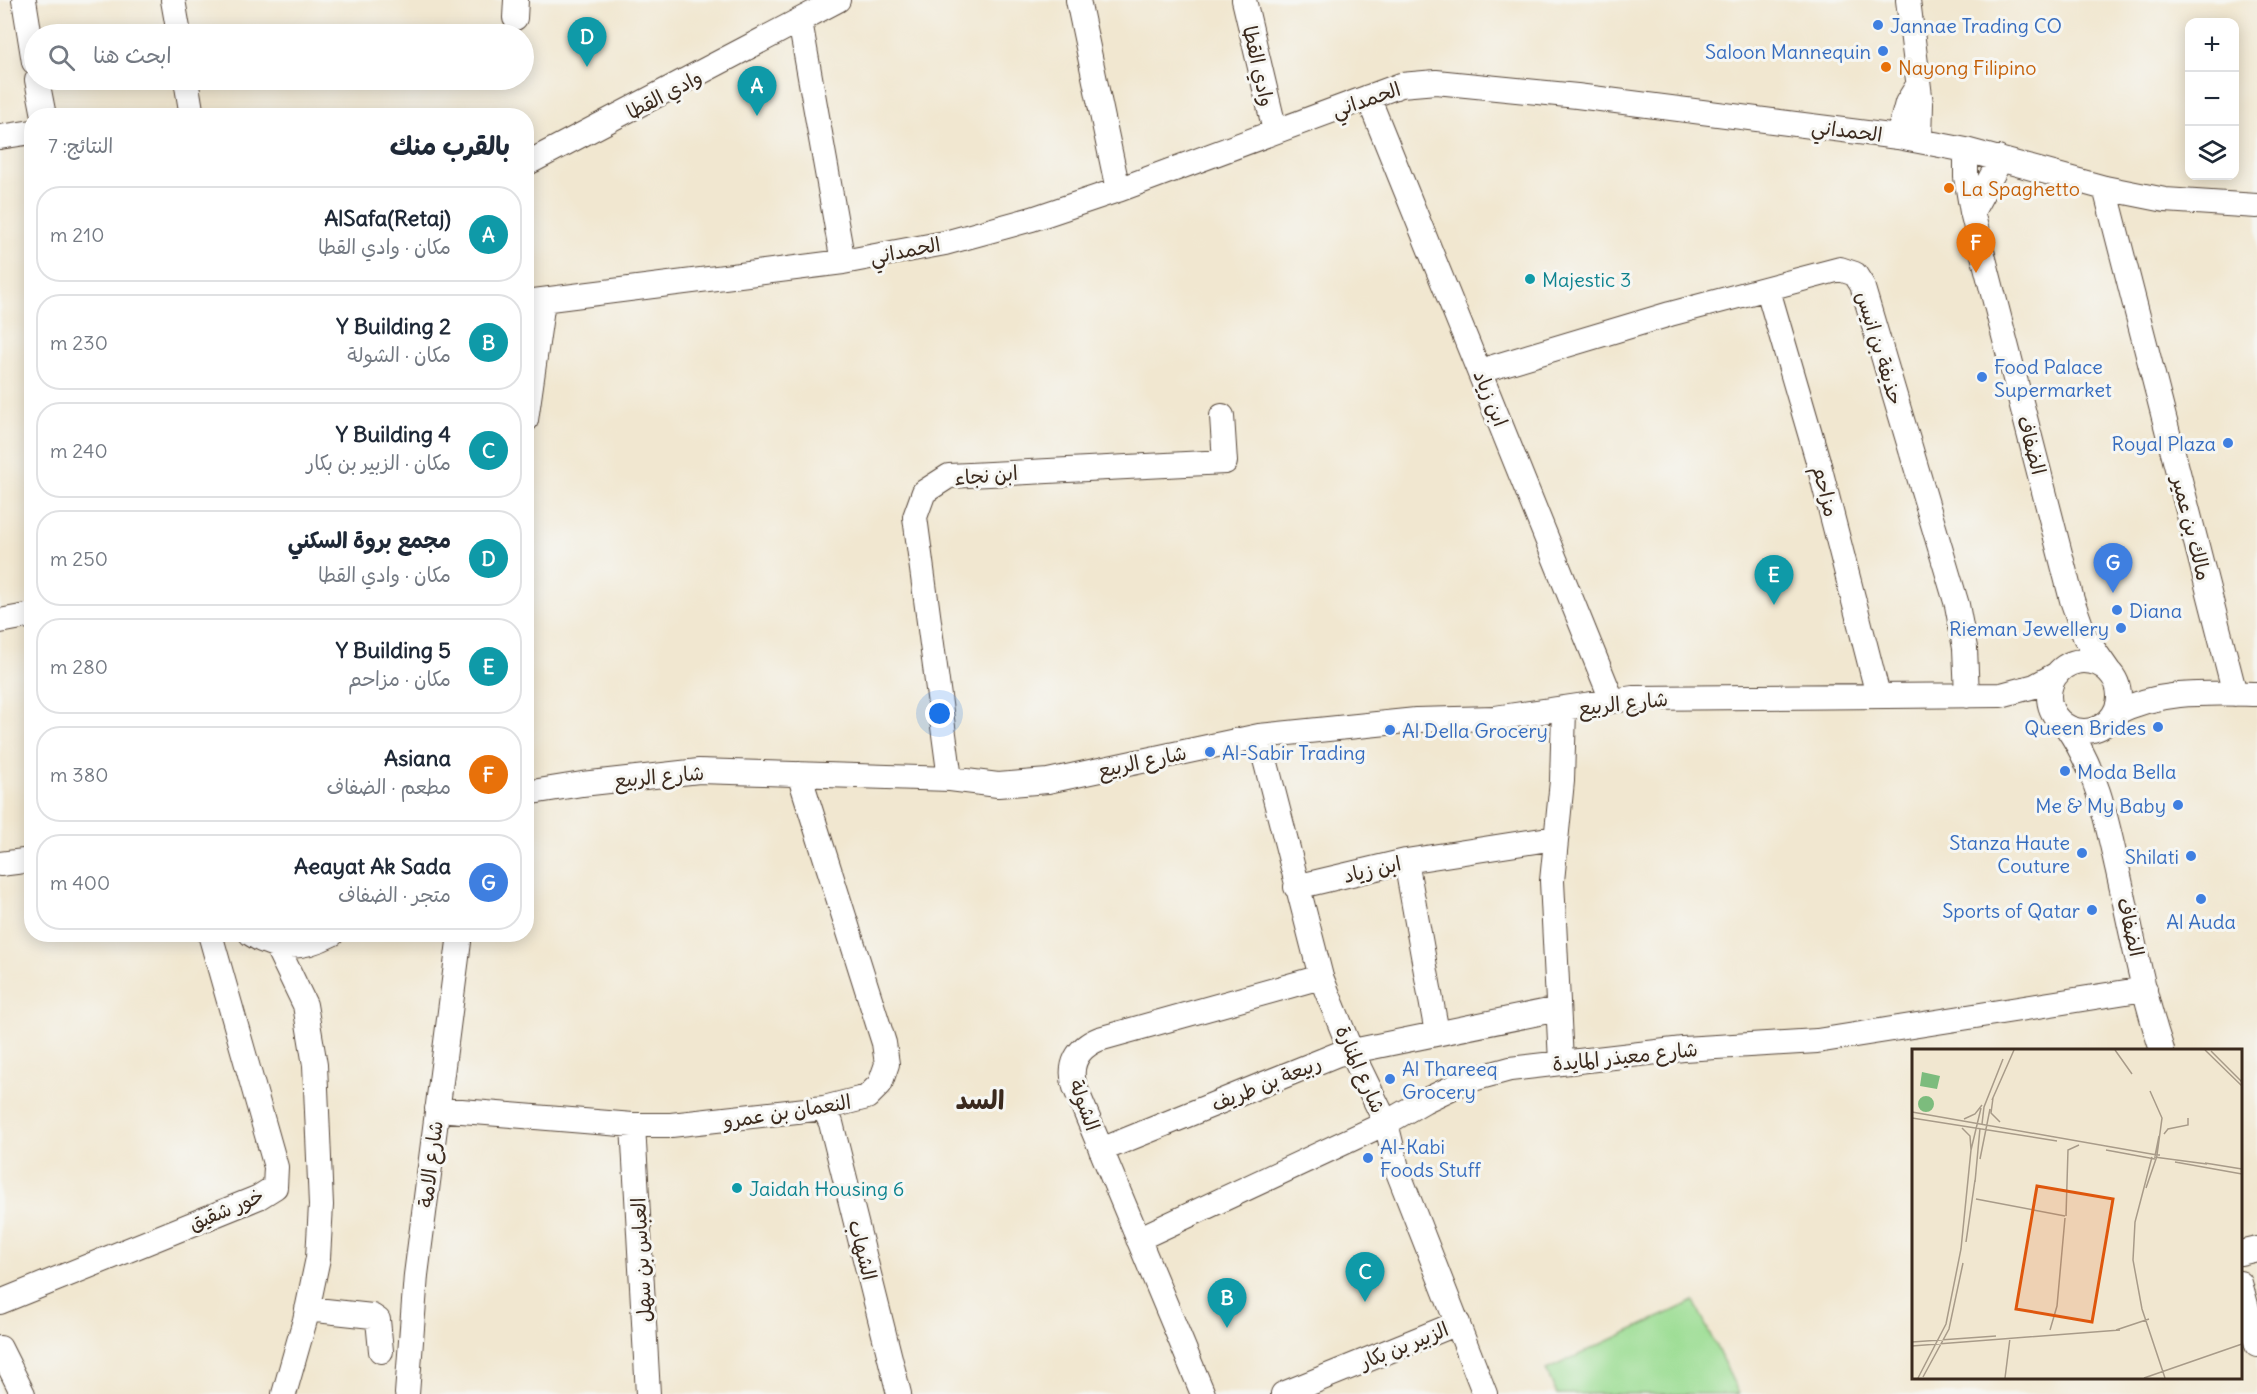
<!DOCTYPE html>
<html lang="ar">
<meta charset="utf-8">
<style>
body{margin:0;font-family:Delius,"Playpen Sans Arabic",sans-serif;background:#f2f2f3;color:#1f2937;direction:rtl}
.controls{position:absolute;right:18px;top:18px;display:grid;overflow:hidden;border-radius:12px;box-shadow:0 3px 15px #0003}
.controls button{width:54px;height:54px;display:grid;place-items:center;padding:0;border:0;border-bottom:2px solid #e0e1e3;background:#fff;color:#1f2937;font:30px sans-serif}
.you{position:absolute;left:940px;top:714px;width:21px;height:21px;margin:-15px;border:4px solid #fff;border-radius:50%;background:#1a73e8;box-shadow:0 0 0 9px #1a73e833}
.badge{display:grid;place-items:center;width:39px;height:39px;border-radius:50%;background:#0b8043;color:#fff;font-size:20px;font-weight:700}
.pin{position:absolute;translate:-50% -50px;filter:drop-shadow(0 2px 3px #0008)}
.pin::after{content:'';position:absolute;top:32px;width:21px;height:18px;background:inherit;clip-path:polygon(0 0,100% 0,50% 100%)}
.list{margin:0;padding:0;list-style:none}
h2{display:flex;justify-content:space-between;align-items:center;height:78px;margin:0;padding:0 24px;font-size:26px}
h2 small{font-size:20px;font-weight:400;color:#747a83}
.list li{display:grid;grid-template-columns:39px 1fr auto;gap:18px;align-items:center;box-sizing:border-box;height:96px;margin:0 12px 12px;padding:0 12px;border:2px solid #e0e1e3;border-radius:24px}
.list b{display:block;font-size:22px;white-space:nowrap}
.list p{margin:0;font-size:20px;white-space:nowrap;color:#747a83}
.list em{font-size:20px;font-style:normal;color:#747a83}
.icon{flex:none;width:33px;height:33px;fill:none;stroke:currentColor;stroke-width:2;stroke-linecap:round;stroke-linejoin:round}
.map{position:relative;flex:none;width:2257px;height:1394px;overflow:hidden;direction:ltr}
.search{position:absolute;background:#fff;box-shadow:0 3px 15px #0003;left:24px;top:24px;width:510px;height:66px;display:flex;align-items:center;gap:15px;box-sizing:border-box;padding:0 21px;border-radius:33px;color:#747a83;font-size:22px}
.panel{position:absolute;background:#fff;box-shadow:0 3px 15px #0003;left:24px;top:108px;width:510px;height:834px;border-radius:24px;direction:rtl}
.map>svg:first-child{display:block}
.garden{fill:#9bdd93;stroke:#6b8458;stroke-width:1.5}
.lines{fill:none;stroke-linecap:round;stroke-linejoin:round}
.minor-casing{stroke:#564639;stroke-width:26}
.minor{stroke:#fff;stroke-width:24}
.shop-dot{fill:#3f7fe0;stroke:#f6f6f2;stroke-width:2}
.food-dot{fill:#e8710a;stroke:#f6f6f2;stroke-width:2}
.culture-dot{fill:#0f9aa8;stroke:#f6f6f2;stroke-width:2}
.labels{text-anchor:middle;dominant-baseline:central;stroke-width:6;stroke-linejoin:round;paint-order:stroke}
.shop-label{font-size:20px;fill:#366cbe;stroke:#f6f6f2;text-anchor:start}
.street-label{font-size:20px;fill:#3b2a1e;stroke:#f6f6f2}
.food-label{font-size:20px;fill:#c56008;stroke:#f6f6f2;text-anchor:start}
.culture-label{font-size:20px;fill:#0d838f;stroke:#f6f6f2;text-anchor:start}
.district-label{font-size:26px;font-weight:bold;fill:#3b2a1e;stroke:#f6f6f2}
.inset-road{fill:none;stroke:#a89b89;stroke-width:1.5}
.view{fill:#df570d;fill-opacity:0.15;stroke:#df570d;stroke-width:3}
.inset-edge{fill:none;stroke:#3b2a1e;stroke-width:3}
</style>
<div class="map">
<svg width="2257" height="1394" viewBox="0 0 2257 1394">
<rect width="100%" height="100%" fill="#f6f6f2"/>
<filter id="ink" filterUnits="userSpaceOnUse"><feTurbulence type="fractalNoise" baseFrequency=".0167" numOctaves="2"/><feDisplacementMap in="SourceGraphic" scale="12" xChannelSelector="R" yChannelSelector="G"/><feConvolveMatrix kernelMatrix="1 2 1 2 8 2 1 2 1" color-interpolation-filters="sRGB"/></filter>
<filter id="wash" filterUnits="userSpaceOnUse"><feTurbulence type="fractalNoise" baseFrequency=".008" numOctaves="4" result="noise"/><feDisplacementMap in="SourceGraphic" scale="24" xChannelSelector="R" yChannelSelector="G"/><feGaussianBlur stdDeviation="1.35" result="paint"/><feColorMatrix in="noise" values="0 0 0 0 0 0 0 0 0 0 0 0 0 0 0 0 0 1.4 0 .05"/><feComposite in="paint" operator="in"/></filter>
<g filter="url(#wash)">
<rect width="100%" height="100%" fill="#f1e7d0"/>
<path class="garden" d="M 1694,1301 L 1739,1394 L 1557,1394 L 1546,1370 Z"/>
</g>
<g filter="url(#ink)">
<g class="lines">
<g class="minor-casing">
<path id="minor" d="M 24,0 L 34,62
M 173,0 L 179,34
M 1078,0 L 1118,190
M 1244,0 L 1275,131
M 1908,0 L 1921,104 L 1920,140
M 515,18 L 516,0
M 800,21 L 843,262
M 37,80 L 44,116
M 186,80 L 192,116
M 1368,97 L 1612,700
M 0,137 L 32,132
M 1898,137 L 1907,103 L 1918,85
M 1966,150 L 1966,177 L 1972,212 L 2072,600 L 2085,637 L 2108,670
M 526,164 L 838,0
M 2105,188 L 2235,694
M 1972,212 L 1996,168 L 1998,158
M 1768,290 L 1818,461 L 1878,695
M 526,302 L 843,262 L 945,243 L 1032,219 L 1118,190 L 1401,85 L 1436,82 L 1577,96 L 1898,137 L 1966,150 L 2105,188 L 2165,200 L 2257,206
M 1480,371 L 1670,314 L 1840,269 L 1855,274 L 1862,285 L 1957,605 L 1965,648 L 1967,696
M 526,420 L 543,301
M 0,621 L 32,615
M2049 696a35 35 0 1 1 70 0a35 35 0 1 1-70 0Z
M 2115,713 C 2161,690 2207,693 2257,694
M 2066,726 C 2096,769 2106,817 2117,867 C 2131,928 2142,991 2162,1050
M 1259,736 L 1321,977 L 1351,1051 L 1386,1123 L 1398,1172 L 1485,1394
M 950,779 L 915,517 L 924,492 L 949,476 L 1225,462 L 1222,416
M 526,793 L 582,784 L 699,771 L 950,779 L 998,785 L 1048,781 L 1259,736 L 1416,720 L 1495,718 L 1633,698 L 2001,695 L 2035,686 L 2057,674
M 1406,861 L 1437,1033
M 0,864 L 32,860
M 1296,887 L 1406,861 L 1555,838
M 251,934 C 277,952 305,948 332,934
M 277,947 L 305,1005 L 315,1065 L 321,1205 L 318,1258 L 305,1320 L 284,1394
M 1561,1062 L 1552,881 L 1562,781 L 1564,709
M 824,1108 L 831,1123 L 899,1394
M 437,1109 L 633,1125 L 671,1125 L 824,1108 L 867,1097 L 880,1084 L 887,1064 L 884,1043 L 799,774
M 633,1125 L 648,1394
M 1101,1150 L 1338,1054 L 1558,1009
M 1138,1239 L 1386,1123 L 1424,1101 L 1466,1081 L 1510,1069 L 1683,1049 L 1817,1041 L 2145,989
M 2240,1253 L 2257,1249
M 2240,1283 L 2257,1345
M 0,1302 L 259,1197 L 275,1187 L 276,1167 L 210,934
M 307,1309 L 372,1316 L 378,1320 L 381,1351
M 0,1348 L 23,1394
M 407,1394 L 416,1275 L 460,934
M 1203,1394 L 1075,1087 C 1068,1065 1077,1048 1099,1039 L 1321,977
M 1283,1394 L 1458,1323"/>
</g>
<use href="#minor" class="minor"/>
</g>
</g>
<g class="shop-dot">
<circle cx="1878" cy="25" r="6"/>
<circle cx="1883" cy="51" r="6"/>
<circle cx="1982" cy="377" r="6"/>
<circle cx="2228" cy="443" r="6"/>
<circle cx="2117" cy="610" r="6"/>
<circle cx="2121" cy="628" r="6"/>
<circle cx="2158" cy="727" r="6"/>
<circle cx="1390" cy="730" r="6"/>
<circle cx="1210" cy="752" r="6"/>
<circle cx="2065" cy="771" r="6"/>
<circle cx="2178" cy="805" r="6"/>
<circle cx="2082" cy="853" r="6"/>
<circle cx="2191" cy="856" r="6"/>
<circle cx="2201" cy="899" r="6"/>
<circle cx="2092" cy="910" r="6"/>
<circle cx="1390" cy="1079" r="6"/>
<circle cx="1368" cy="1158" r="6"/>
</g>
<g class="food-dot">
<circle cx="1886" cy="67" r="6"/>
<circle cx="1949" cy="188" r="6"/>
</g>
<g class="culture-dot">
<circle cx="1530" cy="279" r="6"/>
<circle cx="737" cy="1188" r="6"/>
</g>
<g class="labels">
<g class="shop-label">
<text x="1890" y="25">Jannae Trading CO</text>
<text x="1871" y="51" text-anchor="end">Saloon Mannequin</text>
<text x="1994" y="366">Food Palace<tspan x="1994" dy="23">Supermarket</tspan></text>
<text x="2216" y="443" text-anchor="end">Royal Plaza</text>
<text x="2129" y="610">Diana</text>
<text x="2109" y="628" text-anchor="end">Rieman Jewellery</text>
<text x="2146" y="727" text-anchor="end">Queen Brides</text>
<text x="1402" y="730">Al Della Grocery</text>
<text x="1222" y="752">Al-Sabir Trading</text>
<text x="2077" y="771">Moda Bella</text>
<text x="2166" y="805" text-anchor="end">Me &amp; My Baby</text>
<text x="2070" y="842" text-anchor="end">Stanza Haute<tspan x="2070" dy="23">Couture</tspan></text>
<text x="2179" y="856" text-anchor="end">Shilati</text>
<text x="2080" y="910" text-anchor="end">Sports of Qatar</text>
<text x="2201" y="921" text-anchor="middle">Al Auda</text>
<text x="1402" y="1068">Al Thareeq<tspan x="1402" dy="23">Grocery</tspan></text>
<text x="1380" y="1146">Al-Kabi<tspan x="1380" dy="23">Foods Stuff</tspan></text>
</g>
<g class="street-label">
<text transform="translate(1259 66) rotate(77)">وادي القطا</text>
<text transform="translate(664 94) rotate(-28)">وادي القطا</text>
<text transform="translate(1366 99) rotate(-19)">الحمداني</text>
<text transform="translate(1847 130) rotate(7)">الحمداني</text>
<text transform="translate(905 250) rotate(-11)">الحمداني</text>
<text transform="translate(1880 348) rotate(73)">حذيفة بن انيس</text>
<text transform="translate(1491 398) rotate(68)">ابن زياد</text>
<text transform="translate(2032 445) rotate(75)">الضفاف</text>
<text transform="translate(986 475) rotate(-5)">ابن نجاء</text>
<text transform="translate(1826 491) rotate(76)">مزاحم</text>
<text transform="translate(2192 528) rotate(76)">مالك بن عمير</text>
<text transform="translate(1623 703) rotate(-6)">شارع الربيع</text>
<text transform="translate(1142 761) rotate(-12)">شارع الربيع</text>
<text transform="translate(659 776) rotate(-5)">شارع الربيع</text>
<text transform="translate(1372 869) rotate(-13)">ابن زياد</text>
<text transform="translate(2131 927) rotate(77)">الضفاف</text>
<text transform="translate(1625 1056) rotate(-6)">شارع معيذر المايدة</text>
<text transform="translate(1361 1069) rotate(66)">شارع المنارة</text>
<text transform="translate(1266 1083) rotate(-22)">ربيعة بن طريف</text>
<text transform="translate(1085 1105) rotate(70)">الشولة</text>
<text transform="translate(787 1111) rotate(-9)">النعمان بن عمرو</text>
<text transform="translate(430 1164) rotate(-83)">شارع الامة</text>
<text transform="translate(226 1209) rotate(-23)">خور شقيق</text>
<text transform="translate(863 1250) rotate(76)">الشهاب</text>
<text transform="translate(641 1260) rotate(-93)">العباس بن سهل</text>
<text transform="translate(1404 1345) rotate(-22)">الزبير بن بكار</text>
</g>
<g class="food-label">
<text x="1898" y="67">Nayong Filipino</text>
<text x="1961" y="188">La Spaghetto</text>
</g>
<g class="culture-label">
<text x="1542" y="279">Majestic 3</text>
<text x="749" y="1188">Jaidah Housing 6</text>
</g>
<g class="district-label">
<text x="980" y="1099">السد</text>
</g>
</g>
<g transform="translate(1912 1049)">
<rect width="330" height="330" fill="#f1e7d0"/>
<path d="M 10,23 L 28,27 L 25,40 L 8,37 ZM6 55a8 8 0 1 1 16 0a8 8 0 1 1-16 0Z" fill="#7cbc7d"/>
<path class="inset-road" d="M 203,1 L 220,25M 293,1 L 330,37M 299,2 L 330,33M 238,42 L 250,69 L 245,106 L 248,106M 81,49 L 79,64 L 88,73M 80,51 L 102,1M 0,63 L 245,106M 0,69 L 145,92M 52,70 L 63,65 L 70,56M 70,75 L 72,58 L 91,10M 50,79 L 58,87 L 59,101M 252,85 L 256,80 L 276,76 L 276,69M 194,101 L 243,110M 243,107 L 247,87M 240,108 L 223,173 L 221,211 L 230,260 L 253,329M 242,108 L 295,115M 68,110 L 78,60M 263,113 L 330,125M 293,114 L 330,120M 63,133 L 68,79M 234,139 L 245,107M 64,150 L 153,167M 154,167 L 156,101 L 167,96M 54,193 L 63,131M 138,281 L 145,257 L 153,169M 204,281 L 237,270M 0,293 L 84,287M 0,297 L 208,281M 11,328 L 37,280 L 51,214M 6,329 L 34,275 L 49,200 L 59,101 L 69,59M 93,329 L 98,289M 232,329 L 330,295"/>
<path class="view" d="M 125,137 L 201,150 L 180,273 L 104,260 Z"/>
<rect width="330" height="330" class="inset-edge"/>
</g>
</svg>
<div class="controls">
<button>+</button>
<button>−</button>
<button><svg class="icon" aria-label="layers" viewBox="0 0 24 24"><path d="M12 4l9 5-9 5-9-5zM3 14l9 5 9-5"/></svg></button>
</div>
<div class="you"></div>
<div class="pin badge" style="left:757px;top:116px;background:#0f9aa8">A</div>
<div class="pin badge" style="left:1227px;top:1328px;background:#0f9aa8">B</div>
<div class="pin badge" style="left:1365px;top:1302px;background:#0f9aa8">C</div>
<div class="pin badge" style="left:587px;top:67px;background:#0f9aa8">D</div>
<div class="pin badge" style="left:1774px;top:605px;background:#0f9aa8">E</div>
<div class="pin badge" style="left:1976px;top:273px;background:#e8710a">F</div>
<div class="pin badge" style="left:2113px;top:593px;background:#3f7fe0">G</div>
<div class="search"><svg class="icon" aria-label="search" viewBox="0 0 24 24"><circle cx="10" cy="10" r="6"/><path d="M15 15l6 6"/></svg>ابحث هنا</div>
<section class="panel">
<h2>بالقرب منك<small>النتائج: 7</small></h2>
<ul class="list">
<li><span class="badge" style="background:#0f9aa8">A</span><div><b>AlSafa(Retaj)</b><p>مكان · وادي القطا</p></div><em>210 m</em></li>
<li><span class="badge" style="background:#0f9aa8">B</span><div><b>Y Building 2</b><p>مكان · الشولة</p></div><em>230 m</em></li>
<li><span class="badge" style="background:#0f9aa8">C</span><div><b>Y Building 4</b><p>مكان · الزبير بن بكار</p></div><em>240 m</em></li>
<li><span class="badge" style="background:#0f9aa8">D</span><div><b>مجمع بروة السكني</b><p>مكان · وادي القطا</p></div><em>250 m</em></li>
<li><span class="badge" style="background:#0f9aa8">E</span><div><b>Y Building 5</b><p>مكان · مزاحم</p></div><em>280 m</em></li>
<li><span class="badge" style="background:#e8710a">F</span><div><b>Asiana</b><p>مطعم · الضفاف</p></div><em>380 m</em></li>
<li><span class="badge" style="background:#3f7fe0">G</span><div><b>Aeayat Ak Sada</b><p>متجر · الضفاف</p></div><em>400 m</em></li>
</ul>
</section>
</div>
